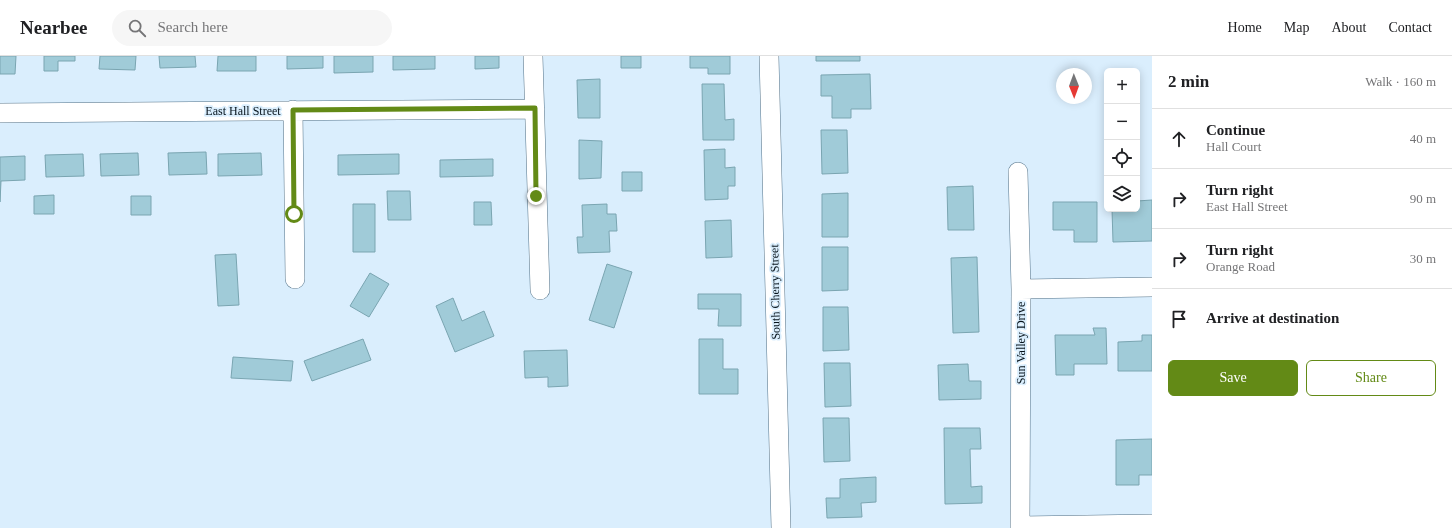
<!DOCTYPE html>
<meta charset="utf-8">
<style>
body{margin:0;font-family:Georgia,serif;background:#f6f6f6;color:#202124}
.controls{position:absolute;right:12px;top:12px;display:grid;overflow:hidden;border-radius:6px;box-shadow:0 2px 10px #0003}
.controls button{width:36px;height:36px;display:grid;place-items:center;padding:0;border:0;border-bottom:1px solid #e0e0e0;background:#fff;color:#202124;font:20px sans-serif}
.compass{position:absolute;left:1056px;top:12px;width:36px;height:36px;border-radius:50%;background:#fff;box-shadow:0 2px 10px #0003;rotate:179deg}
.stop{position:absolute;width:12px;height:12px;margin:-9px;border:3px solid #638a16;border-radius:50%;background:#fff}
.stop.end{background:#638a16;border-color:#fff;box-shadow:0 1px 4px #0008}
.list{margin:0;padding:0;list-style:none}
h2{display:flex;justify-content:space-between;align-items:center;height:52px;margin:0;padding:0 16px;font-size:17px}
h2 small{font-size:13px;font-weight:400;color:#757577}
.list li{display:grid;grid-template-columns:26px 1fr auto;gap:12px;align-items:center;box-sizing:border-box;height:60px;padding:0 16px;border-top:1px solid #e0e0e0}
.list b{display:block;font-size:15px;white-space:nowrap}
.list p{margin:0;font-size:13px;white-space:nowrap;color:#757577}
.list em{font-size:13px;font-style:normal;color:#757577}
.actions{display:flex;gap:8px;padding:12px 16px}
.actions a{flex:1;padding:9px 0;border:1px solid #638a16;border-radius:6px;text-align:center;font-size:14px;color:#638a16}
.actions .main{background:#638a16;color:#fff}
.icon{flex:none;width:22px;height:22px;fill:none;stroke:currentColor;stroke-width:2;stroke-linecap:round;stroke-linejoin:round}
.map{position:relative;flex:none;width:1152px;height:472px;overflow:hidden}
header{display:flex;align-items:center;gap:24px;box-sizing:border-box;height:56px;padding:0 20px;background:#fff;border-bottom:1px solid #e0e0e0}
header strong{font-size:19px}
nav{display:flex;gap:22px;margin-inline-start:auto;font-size:14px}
.search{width:280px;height:36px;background:#f6f6f6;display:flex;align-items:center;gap:10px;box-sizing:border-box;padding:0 14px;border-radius:22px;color:#757577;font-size:15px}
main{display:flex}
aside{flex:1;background:#fff}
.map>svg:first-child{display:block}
.building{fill:#a0cbd8;stroke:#7aa5b1}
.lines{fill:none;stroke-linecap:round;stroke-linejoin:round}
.street-casing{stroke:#527187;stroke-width:20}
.street{stroke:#fff;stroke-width:19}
.route{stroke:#638a16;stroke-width:5}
.labels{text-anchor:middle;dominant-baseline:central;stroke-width:3.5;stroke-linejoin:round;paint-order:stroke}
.street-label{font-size:12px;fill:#07131b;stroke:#daeefd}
</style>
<header>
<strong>Nearbee</strong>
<div class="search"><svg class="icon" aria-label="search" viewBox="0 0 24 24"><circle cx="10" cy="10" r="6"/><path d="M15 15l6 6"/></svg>Search here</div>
<nav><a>Home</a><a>Map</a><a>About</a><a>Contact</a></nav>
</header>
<main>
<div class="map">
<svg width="1152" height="472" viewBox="0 0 1152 472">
<rect width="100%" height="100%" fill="#daeefd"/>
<path class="building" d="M 0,0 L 16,0 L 15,18 L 0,18 Z
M 44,0 L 75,0 L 75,5 L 58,5 L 58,15 L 44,15 Z
M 100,0 L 136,0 L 135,14 L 99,13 Z
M 159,0 L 195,0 L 196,11 L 160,12 Z
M 218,0 L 256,0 L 256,15 L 217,15 Z
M 287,0 L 323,0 L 323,12 L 287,13 Z
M 334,0 L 373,0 L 373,16 L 334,17 Z
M 393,0 L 435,0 L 435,13 L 393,14 Z
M 475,0 L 499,0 L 499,12 L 475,13 Z
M 621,0 L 641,0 L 641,12 L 621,12 Z
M 690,0 L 730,0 L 730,18 L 708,18 L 708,12 L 690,12 Z
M 816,0 L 860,0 L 860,5 L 816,5 Z
M 870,18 L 871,53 L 851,53 L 851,62 L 832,62 L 832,40 L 821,40 L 821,19 Z
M 600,23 L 600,62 L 578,62 L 577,24 Z
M 702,28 L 724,28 L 725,64 L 734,63 L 734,84 L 703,84 Z
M 821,74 L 847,74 L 848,117 L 822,118 Z
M 579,84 L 602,85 L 601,122 L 579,123 Z
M 725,93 L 725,112 L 735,111 L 735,130 L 728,130 L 728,143 L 705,144 L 704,94 Z
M 206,96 L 207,118 L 169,119 L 168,97 Z
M 138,97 L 139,119 L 101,120 L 100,98 Z
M 261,97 L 262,119 L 218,120 L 218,98 Z
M 83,98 L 84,120 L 46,121 L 45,99 Z
M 399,98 L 399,118 L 338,119 L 338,99 Z
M 25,100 L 25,124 L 1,125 L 0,146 L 0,101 Z
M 493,103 L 493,120 L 440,121 L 440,104 Z
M 622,116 L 642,116 L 642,135 L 622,135 Z
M 973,130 L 974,174 L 948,174 L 947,131 Z
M 387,135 L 410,135 L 411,164 L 388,164 Z
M 848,137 L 848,181 L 822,181 L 822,138 Z
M 54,139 L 54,158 L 34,158 L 34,140 Z
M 131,140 L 151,140 L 151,159 L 131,159 Z
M 1152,144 L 1152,185 L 1113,186 L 1112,153 L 1137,153 L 1137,145 Z
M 474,146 L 491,146 L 492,169 L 474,169 Z
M 1053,146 L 1097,146 L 1097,186 L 1074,186 L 1074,174 L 1053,174 Z
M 353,148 L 375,148 L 375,196 L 353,196 Z
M 607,148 L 607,158 L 616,158 L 617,175 L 609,175 L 610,196 L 578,197 L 577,181 L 583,181 L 582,149 Z
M 731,164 L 732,201 L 706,202 L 705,165 Z
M 822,191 L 848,191 L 848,234 L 822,235 Z
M 236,198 L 239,249 L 218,250 L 215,199 Z
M 977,201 L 979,276 L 953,277 L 951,202 Z
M 607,208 L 632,216 L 614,272 L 589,264 Z
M 370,217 L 389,228 L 369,261 L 350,250 Z
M 698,238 L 741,238 L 741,270 L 718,270 L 719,253 L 698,253 Z
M 453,242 L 462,265 L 484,255 L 494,280 L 455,296 L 436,250 Z
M 823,251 L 848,251 L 849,294 L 823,295 Z
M 1093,272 L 1106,272 L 1107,308 L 1074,308 L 1074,319 L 1056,319 L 1055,279 L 1095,279 Z
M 1142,279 L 1152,279 L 1152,315 L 1118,315 L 1118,286 L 1142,285 Z
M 363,283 L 371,304 L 312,325 L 304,305 Z
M 699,283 L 723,283 L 723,313 L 738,313 L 738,338 L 699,338 Z
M 567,294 L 568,330 L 548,331 L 548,321 L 525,322 L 524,295 Z
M 233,301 L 293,305 L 291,325 L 231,322 Z
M 824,307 L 850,307 L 851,350 L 825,351 Z
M 968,308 L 969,325 L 981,325 L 981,343 L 939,344 L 938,309 Z
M 823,362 L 849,362 L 850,405 L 824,406 Z
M 944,372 L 980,372 L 981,393 L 970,393 L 971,431 L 982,430 L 982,447 L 945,448 Z
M 1152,383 L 1152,419 L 1139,419 L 1139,429 L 1116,429 L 1116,384 Z
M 876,421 L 876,446 L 861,447 L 862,461 L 827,462 L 826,442 L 840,442 L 840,423 Z"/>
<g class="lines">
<g class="street-casing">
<path id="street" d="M 533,0 L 540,234
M 769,0 L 781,472
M 293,54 L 295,223
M 0,57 L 535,53
M 1018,116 L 1021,233 L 1020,472
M 1021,233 L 1152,231
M 1020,470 L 1152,468"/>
</g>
<use href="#street" class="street"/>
</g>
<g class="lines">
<path class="route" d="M 294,158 L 293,54 L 535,52 L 536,140"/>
</g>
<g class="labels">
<g class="street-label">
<text x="243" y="55">East Hall Street</text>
<text transform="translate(775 236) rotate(-91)">South Cherry Street</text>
<text transform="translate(1021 287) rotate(-90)">Sun Valley Drive</text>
</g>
</g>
</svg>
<div class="controls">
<button>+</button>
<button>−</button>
<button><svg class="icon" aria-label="locate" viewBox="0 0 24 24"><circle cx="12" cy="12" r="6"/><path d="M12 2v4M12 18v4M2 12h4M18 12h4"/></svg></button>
<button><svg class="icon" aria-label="layers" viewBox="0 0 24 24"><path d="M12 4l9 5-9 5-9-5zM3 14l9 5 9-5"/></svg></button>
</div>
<svg class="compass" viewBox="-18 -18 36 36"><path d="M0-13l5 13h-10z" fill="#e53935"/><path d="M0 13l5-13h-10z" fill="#757577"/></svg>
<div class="stop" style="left:294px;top:158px"></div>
<div class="stop end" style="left:536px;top:140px"></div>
</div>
<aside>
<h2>2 min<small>Walk · 160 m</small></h2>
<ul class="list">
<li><svg class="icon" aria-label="ahead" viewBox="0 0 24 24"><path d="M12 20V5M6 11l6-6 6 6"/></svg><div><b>Continue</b><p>Hall Court</p></div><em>40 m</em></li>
<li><svg class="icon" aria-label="right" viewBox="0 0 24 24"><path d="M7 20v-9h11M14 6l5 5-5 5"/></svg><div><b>Turn right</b><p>East Hall Street</p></div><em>90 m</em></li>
<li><svg class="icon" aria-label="right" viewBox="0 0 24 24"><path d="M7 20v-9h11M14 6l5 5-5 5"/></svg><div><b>Turn right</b><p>Orange Road</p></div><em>30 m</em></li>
<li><svg class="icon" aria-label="arrive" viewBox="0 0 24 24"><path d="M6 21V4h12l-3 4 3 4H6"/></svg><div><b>Arrive at destination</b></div></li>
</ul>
<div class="actions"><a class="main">Save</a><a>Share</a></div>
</aside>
</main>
